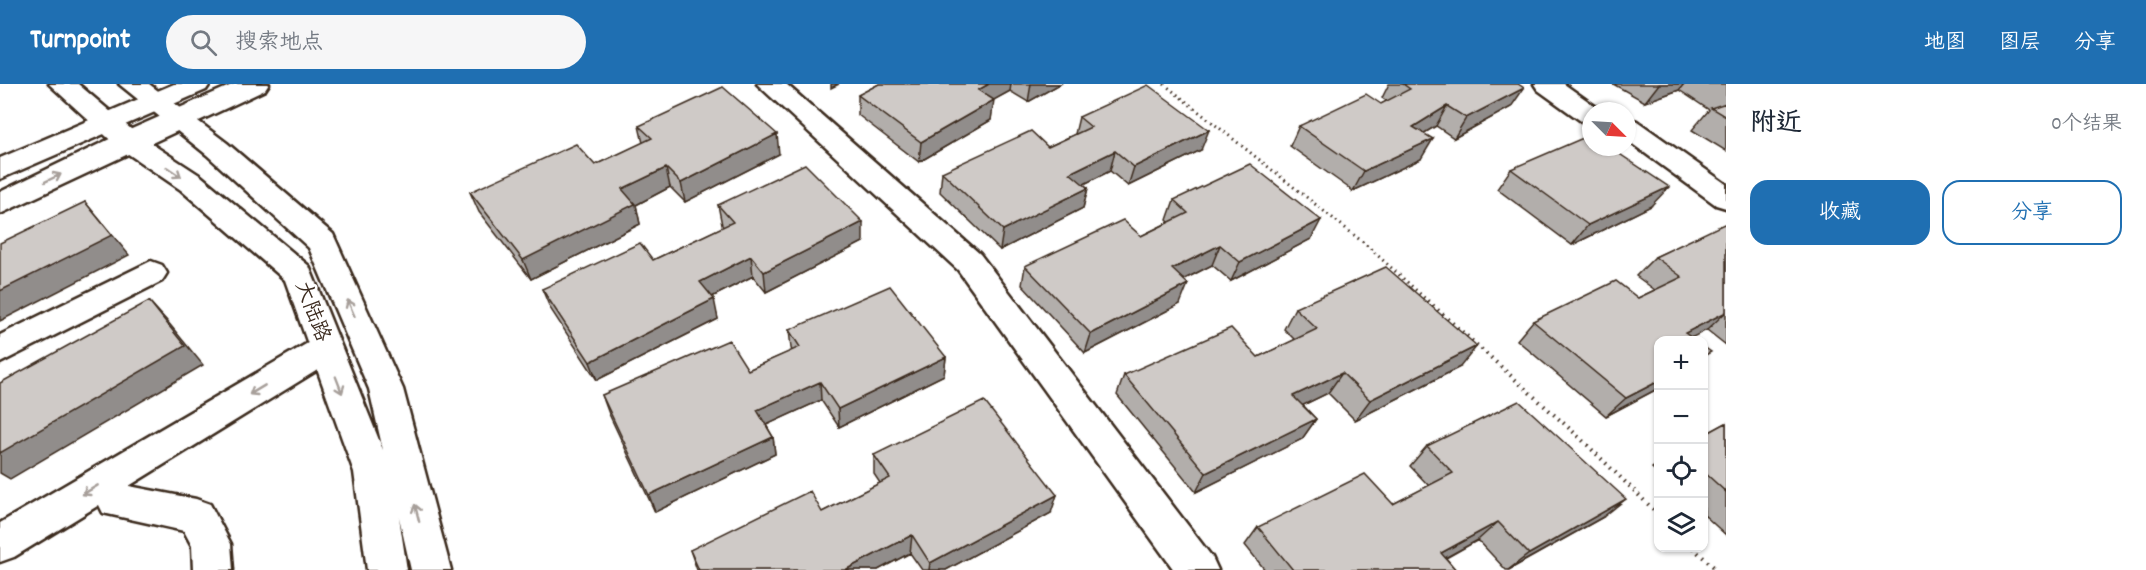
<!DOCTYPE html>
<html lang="zh">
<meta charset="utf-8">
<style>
body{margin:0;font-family:Dekko,"LXGW WenKai TC",sans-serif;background:#f6f6f7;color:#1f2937}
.controls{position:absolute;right:18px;bottom:18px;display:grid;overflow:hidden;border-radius:12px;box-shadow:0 2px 4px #0004}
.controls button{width:54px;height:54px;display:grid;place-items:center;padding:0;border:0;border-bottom:2px solid #e0e1e3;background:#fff;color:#1f2937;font:30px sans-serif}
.compass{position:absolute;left:1582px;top:18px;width:54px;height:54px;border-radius:50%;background:#fff;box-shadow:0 2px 4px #0004;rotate:114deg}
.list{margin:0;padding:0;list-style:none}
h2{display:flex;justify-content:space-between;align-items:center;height:78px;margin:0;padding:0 24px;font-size:26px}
h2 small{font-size:20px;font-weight:400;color:#747a83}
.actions{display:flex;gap:12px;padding:18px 24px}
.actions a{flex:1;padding:14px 0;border:2px solid #1f6fb2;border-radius:18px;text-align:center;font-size:21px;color:#1f6fb2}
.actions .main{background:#1f6fb2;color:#fff}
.icon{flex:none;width:33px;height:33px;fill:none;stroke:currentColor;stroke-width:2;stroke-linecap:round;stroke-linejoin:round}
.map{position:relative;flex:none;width:1726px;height:486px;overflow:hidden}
header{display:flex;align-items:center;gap:36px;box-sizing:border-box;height:84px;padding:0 30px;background:#1f6fb2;color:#fff}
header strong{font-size:28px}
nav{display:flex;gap:33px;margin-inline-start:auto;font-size:21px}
.search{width:420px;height:54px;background:#f6f6f7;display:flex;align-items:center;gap:15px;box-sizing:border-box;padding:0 21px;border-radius:33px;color:#747a83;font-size:22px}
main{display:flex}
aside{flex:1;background:#fff}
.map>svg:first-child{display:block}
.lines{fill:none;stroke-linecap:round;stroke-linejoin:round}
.street-casing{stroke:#3b2a1e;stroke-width:5}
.secondary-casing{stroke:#3b2a1e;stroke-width:5}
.path-far1{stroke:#3b2a1e;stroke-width:3;stroke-dasharray:1.5 4;stroke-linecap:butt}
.path{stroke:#3b2a1e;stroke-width:4;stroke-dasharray:1.5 5;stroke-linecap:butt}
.street{fill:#fff;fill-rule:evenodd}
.secondary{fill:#fff;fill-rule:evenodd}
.wall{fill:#b2aeab;stroke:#3b2a1e;stroke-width:1.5}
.shaded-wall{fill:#918d8b;stroke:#3b2a1e;stroke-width:1.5}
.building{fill:#cfcac7;stroke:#3b2a1e;stroke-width:1.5}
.oneway{stroke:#a79f9a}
.labels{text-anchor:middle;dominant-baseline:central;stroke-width:5;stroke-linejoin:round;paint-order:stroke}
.street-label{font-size:21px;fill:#3b2a1e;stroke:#fff}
</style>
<header>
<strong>Turnpoint</strong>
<div class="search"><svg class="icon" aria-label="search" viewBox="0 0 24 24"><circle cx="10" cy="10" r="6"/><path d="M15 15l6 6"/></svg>搜索地点</div>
<nav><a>地图</a><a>图层</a><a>分享</a></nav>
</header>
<main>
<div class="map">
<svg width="1726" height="486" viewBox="0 0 1726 486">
<rect width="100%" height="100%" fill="#fff"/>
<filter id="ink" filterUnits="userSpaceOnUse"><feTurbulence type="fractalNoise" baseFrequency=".0167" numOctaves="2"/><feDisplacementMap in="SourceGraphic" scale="12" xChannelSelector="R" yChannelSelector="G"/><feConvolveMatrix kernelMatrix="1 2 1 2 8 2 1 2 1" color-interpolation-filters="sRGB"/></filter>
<g filter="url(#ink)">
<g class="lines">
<g class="street-casing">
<path id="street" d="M 174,0 L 210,0 L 206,6 L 0,95 L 0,74 Z
M 234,0 L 269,0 L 265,6 L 0,130 L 0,108 L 118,51 Z
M 757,0 L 786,0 L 980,170 L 1212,473 L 1218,486 L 1174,486 L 958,186 Z
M 1534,0 L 1564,0 L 1602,27 L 1591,27 L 1591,40 L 1581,37 L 1538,6 Z
M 1627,34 L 1637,37 L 1726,100 L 1726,124 L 1716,121 L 1627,56 Z
M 151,177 L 162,181 L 167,189 L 162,197 L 0,279 L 0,251 Z
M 325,252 L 337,256 L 342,265 L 337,274 L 129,402 L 196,415 L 210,420 L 231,460 L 233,486 L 193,486 L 192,462 L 184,447 L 103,429 L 99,421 L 14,473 L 0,478 L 0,439 L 313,256 Z"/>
</g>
<g class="secondary-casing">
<path id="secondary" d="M 49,0 L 78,0 L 138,51 L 201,92 L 309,182 L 383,366 L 369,305 L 309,164 L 207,71 L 119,0 L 149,0 L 227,59 L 333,150 L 403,305 L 451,486 L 411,486 L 399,433 L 407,486 L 367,486 L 354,388 L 285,196 L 181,106 L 118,63 Z"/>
</g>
<path class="path-far1" d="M 1164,0 L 1364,159 L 1429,218"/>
<path class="path" d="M 1428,217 L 1580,354 L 1658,430
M 1693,464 L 1717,486"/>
<use href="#street" class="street"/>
<use href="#secondary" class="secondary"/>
</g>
<path class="wall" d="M 879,0 L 1060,0 L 1028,18 L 1010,7 L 993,16 L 991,36 L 919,78 L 858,31 L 858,11 Z
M 1389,0 L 1518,0 L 1511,23 L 1454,54 L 1436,42 L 1424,49 L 1421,75 L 1353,107 L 1290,62 L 1299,42 L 1381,20 L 1387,17 L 1382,14 Z
M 1613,0 L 1726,0 L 1726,67 L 1692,46 L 1709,26 L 1679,6 L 1645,18 Z
M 1079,33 L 1201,66 L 1128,102 L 1110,87 L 1084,100 L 1088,104 L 1083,124 L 1000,166 L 940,108 L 942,88 L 1048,63 L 1075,50 Z
M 639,42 L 779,70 L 685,118 L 670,103 L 636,121 L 640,140 L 531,195 L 479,128 L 470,108 L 595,81 L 643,59 Z
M 1511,85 L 1651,122 L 1572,161 L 1497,105 Z
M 1174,116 L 1311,155 L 1231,197 L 1212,181 L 1183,196 L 1180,220 L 1085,269 L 1022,201 L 1025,182 L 1141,152 L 1169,138 L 1167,136 Z
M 718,121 L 863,158 L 766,208 L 753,192 L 712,213 L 718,235 L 597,296 L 550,224 L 542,205 L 653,176 L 723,143 L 722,141 Z
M 1726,141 L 1726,261 L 1707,246 L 1659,256 L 1659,304 L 1606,332 L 1517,256 L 1533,237 L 1638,214 L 1655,206 L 1636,192 L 1655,173 Z
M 1295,224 L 1460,283 L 1355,336 L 1328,309 L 1303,321 L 1316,335 L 1302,355 L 1196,408 L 1117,311 L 1124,291 L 1258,273 L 1295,256 L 1284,245 Z
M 789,246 L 946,273 L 944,291 L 839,343 L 821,316 L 766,341 L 773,353 L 775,370 L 655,428 L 609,330 L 602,311 L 748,286 L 792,267 L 791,264 Z
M 1726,339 L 1726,451 L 1704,431 L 1704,351 Z
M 1427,362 L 1603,433 L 1509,486 L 1506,486 L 1478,456 L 1446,474 L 1456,486 L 1265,486 L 1245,461 L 1258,443 L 1393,420 L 1429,402 L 1410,382 Z
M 874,371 L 1051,429 L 946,486 L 922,486 L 910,469 L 878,486 L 697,486 L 690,466 L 822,428 L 880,399 L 874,390 Z
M 1659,379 L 1659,390 L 1652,384 Z"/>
<path class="shaded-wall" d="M 831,0 L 839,0 L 831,4 Z
M 989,0 L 1011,0 L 1010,7 L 976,26 L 978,6 Z
M 1031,0 L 1060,0 L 1028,18 Z
M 1659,0 L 1684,0 L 1679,6 L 1645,18 Z
M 1524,4 L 1511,23 L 1454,54 L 1466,34 Z
M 994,16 L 991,36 L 919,78 L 921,58 Z
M 1447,22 L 1436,42 L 1401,63 L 1413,43 Z
M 1209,46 L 1201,66 L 1128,102 L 1134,83 Z
M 777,50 L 779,70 L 685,118 L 681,99 Z
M 1433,55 L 1421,75 L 1353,107 L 1364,87 Z
M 1115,67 L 1110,87 L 1066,109 L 1070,89 Z
M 666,84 L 670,103 L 636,121 L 640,140 L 531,195 L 523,176 L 622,105 Z
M 1669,103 L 1651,122 L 1572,161 L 1588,141 Z
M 1088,104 L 1083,124 L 1000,166 L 1003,146 Z
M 85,118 L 129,171 L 0,237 L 0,207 Z
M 1321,136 L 1311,155 L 1231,197 L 1240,178 Z
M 863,138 L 863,158 L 766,208 L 764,188 Z
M 1220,161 L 1212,181 L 1165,205 L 1172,185 Z
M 751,172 L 753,192 L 704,217 L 700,198 Z
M 1188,200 L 1180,220 L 1085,269 L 1091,250 Z
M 714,215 L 718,235 L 597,296 L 590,278 Z
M 149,217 L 167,237 L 203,281 L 10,395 L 0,389 L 0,369 Z
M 1726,228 L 1707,246 L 1687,256 L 1685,249 Z
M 1477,262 L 1460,283 L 1355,336 L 1370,316 Z
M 946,273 L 944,291 L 839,343 L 838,325 Z
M 1342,289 L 1328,309 L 1281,332 L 1293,312 Z
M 1659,297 L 1659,304 L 1606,332 L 1626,314 Z
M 820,298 L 821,316 L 760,344 L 757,326 Z
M 1316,335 L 1302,355 L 1196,408 L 1206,389 Z
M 773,353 L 775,370 L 655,428 L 649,411 Z
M 1057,411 L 1051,429 L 946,486 L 929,486 L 930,479 Z
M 1626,415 L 1603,433 L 1508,486 L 1529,470 Z
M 1498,438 L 1478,456 L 1423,486 L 1441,469 Z
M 912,451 L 910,469 L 878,486 L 845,486 Z"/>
<path class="building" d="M 879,0 L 989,0 L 978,6 L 994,16 L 921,58 L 858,11 Z
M 1403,0 L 1518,0 L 1524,4 L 1466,34 L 1447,22 L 1413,43 L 1433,55 L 1364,87 L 1299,42 L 1366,10 L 1381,20 L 1410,5 Z
M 1148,1 L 1209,46 L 1134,83 L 1115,67 L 1070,89 L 1088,104 L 1003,146 L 942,88 L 1031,47 L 1048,63 L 1091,43 L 1079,33 Z
M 723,3 L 777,50 L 681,99 L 666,84 L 622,105 L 635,120 L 523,176 L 470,108 L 576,60 L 595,81 L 652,54 L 639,42 Z
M 1726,19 L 1726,33 L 1711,24 Z
M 1590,51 L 1591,51 L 1591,63 L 1609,63 L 1669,103 L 1588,141 L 1511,85 Z
M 805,80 L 863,138 L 764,188 L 751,172 L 700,198 L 714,215 L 590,278 L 542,205 L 640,159 L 653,176 L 733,138 L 718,121 Z
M 1250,80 L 1321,136 L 1240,178 L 1220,161 L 1172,185 L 1188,200 L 1091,250 L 1025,182 L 1123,136 L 1141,152 L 1188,129 L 1174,116 Z
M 85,118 L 112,151 L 0,207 L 0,159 Z
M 1724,140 L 1726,141 L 1726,228 L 1685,249 L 1695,256 L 1659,256 L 1659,297 L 1626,314 L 1533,237 L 1616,197 L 1638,214 L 1682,193 L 1655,173 Z
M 1386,183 L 1477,262 L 1370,316 L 1342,289 L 1293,312 L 1316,335 L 1206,389 L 1124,291 L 1231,244 L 1258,273 L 1317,245 L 1295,224 Z
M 890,202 L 946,273 L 838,325 L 820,298 L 757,326 L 773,353 L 649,411 L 602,311 L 729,256 L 748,286 L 800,263 L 789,246 Z
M 149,217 L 185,262 L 0,369 L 0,299 Z
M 1704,263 L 1711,268 L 1704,272 Z
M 984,317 L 1057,411 L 930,479 L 912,451 L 845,486 L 699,486 L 690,466 L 810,407 L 822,428 L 890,394 L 874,371 Z
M 1519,317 L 1626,415 L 1529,470 L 1498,438 L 1441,469 L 1456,486 L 1293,486 L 1258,443 L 1365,390 L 1393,420 L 1453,389 L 1427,362 Z
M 1726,339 L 1726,408 L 1704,388 L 1704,351 Z"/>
<defs><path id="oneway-shaft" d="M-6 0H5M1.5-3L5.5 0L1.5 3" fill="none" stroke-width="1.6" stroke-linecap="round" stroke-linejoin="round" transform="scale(1.5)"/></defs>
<g class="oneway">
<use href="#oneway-shaft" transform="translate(174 88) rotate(34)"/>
<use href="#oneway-shaft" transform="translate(53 94) rotate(-26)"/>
<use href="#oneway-shaft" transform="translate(351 224) rotate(-113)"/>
<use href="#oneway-shaft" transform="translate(339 301) rotate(69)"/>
<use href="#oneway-shaft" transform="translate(257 306) rotate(149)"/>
<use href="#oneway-shaft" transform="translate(90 406) rotate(149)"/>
<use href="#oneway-shaft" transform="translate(417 429) rotate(-104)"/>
</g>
</g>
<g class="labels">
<g class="street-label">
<text transform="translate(311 228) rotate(69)">大陆路</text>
</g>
</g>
</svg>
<div class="controls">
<button>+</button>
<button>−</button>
<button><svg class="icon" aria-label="locate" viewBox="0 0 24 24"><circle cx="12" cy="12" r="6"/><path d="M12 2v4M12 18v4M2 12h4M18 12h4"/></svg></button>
<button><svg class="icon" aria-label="layers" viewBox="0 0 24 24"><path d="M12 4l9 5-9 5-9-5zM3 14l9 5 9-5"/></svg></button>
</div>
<svg class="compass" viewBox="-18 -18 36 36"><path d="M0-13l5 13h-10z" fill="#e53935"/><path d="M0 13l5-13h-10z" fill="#747a83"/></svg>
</div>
<aside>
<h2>附近<small>0个结果</small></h2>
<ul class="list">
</ul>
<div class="actions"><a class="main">收藏</a><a>分享</a></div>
</aside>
</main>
